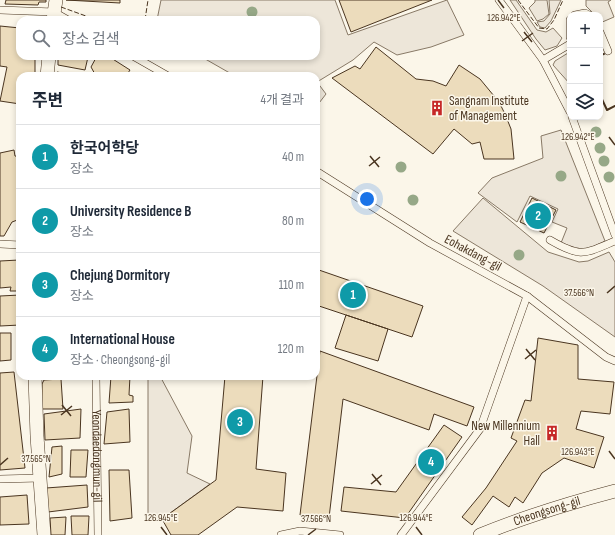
<!DOCTYPE html>
<html lang="ko">
<meta charset="utf-8">
<style>
body{margin:0;font-family:"Sofia Sans Condensed","Noto Sans KR",sans-serif;background:#f2f2f3;color:#1f2937}
.controls{position:absolute;right:12px;top:12px;display:grid;overflow:hidden;border-radius:8px;box-shadow:0 2px 6px #0003}
.controls button{width:36px;height:36px;display:grid;place-items:center;padding:0;border:0;border-bottom:1px solid #e0e1e3;background:#fff;color:#1f2937;font:20px sans-serif}
.you{position:absolute;left:367px;top:199px;width:14px;height:14px;margin:-10px;border:3px solid #fff;border-radius:50%;background:#1a73e8;box-shadow:0 0 0 6px #1a73e833}
.badge{display:grid;place-items:center;width:26px;height:26px;border-radius:50%;background:#ea580c;color:#fff;font-size:13px;font-weight:700}
.pin{position:absolute;translate:-50% -50%;border:2px solid #fff;box-shadow:0 1px 4px #0006}
.list{margin:0;padding:0;list-style:none}
h2{display:flex;justify-content:space-between;align-items:center;height:52px;margin:0;padding:0 16px;font-size:17px}
h2 small{font-size:13px;font-weight:400;color:#747a83}
.list li{display:grid;grid-template-columns:26px 1fr auto;gap:12px;align-items:center;box-sizing:border-box;height:64px;padding:0 16px;border-top:1px solid #e0e1e3}
.list b{display:block;font-size:15px;white-space:nowrap}
.list p{margin:0;font-size:13px;white-space:nowrap;color:#747a83}
.list em{font-size:13px;font-style:normal;color:#747a83}
.icon{flex:none;width:22px;height:22px;fill:none;stroke:currentColor;stroke-width:2;stroke-linecap:round;stroke-linejoin:round}
.map{position:relative;flex:none;width:615px;height:535px;overflow:hidden}
.search{position:absolute;background:#fff;box-shadow:0 2px 6px #0003;left:16px;top:16px;width:304px;height:44px;display:flex;align-items:center;gap:10px;box-sizing:border-box;padding:0 14px;border-radius:12px;color:#747a83;font-size:15px}
.panel{position:absolute;background:#fff;box-shadow:0 2px 6px #0003;left:16px;top:72px;width:304px;height:308px;border-radius:12px}
.map>svg:first-child{display:block}
.green{fill:#ede6d9;stroke:#887966}
.building{fill:#ecdcbc;stroke:#4a3520}
.lines{fill:none;stroke-linecap:round;stroke-linejoin:round}
.service-casing{stroke:#4a3520;stroke-width:8}
.minor-casing{stroke:#4a3520;stroke-width:14}
.service{stroke:#fbf6e9;stroke-width:7}
.minor{stroke:#fbf6e9;stroke-width:13}
.fence{stroke:#4a3520;stroke-width:1;stroke-dasharray:5 2;stroke-linecap:butt}
.wall{stroke:#4a3520;stroke-width:2}
.tree{fill:#96a887}
.ticks{fill:none;stroke:#4a3520;stroke-width:1.5}
.labels{text-anchor:middle;dominant-baseline:central;stroke-width:3;stroke-linejoin:round;paint-order:stroke}
.poi-label{font-size:13px;fill:#4a3520;stroke:#fbf6e9;text-anchor:start}
.street-label{font-size:13px;fill:#4a3520;stroke:#fbf6e9}
.ticks-label{font-size:10px;text-anchor:middle;fill:#4a3520;stroke:#fbf6e9;stroke-width:3;stroke-linejoin:round;paint-order:stroke}
</style>
<div class="map">
<svg width="615" height="535" viewBox="0 0 615 535">
<rect width="100%" height="100%" fill="#fbf6e9"/>
<path class="green" d="M 161,0 L 335,0 L 348,35 L 447,0 L 464,35 L 431,47 L 397,55 L 374,42 L 353,60 L 317,82 L 326,94 L 316,107 L 316,76 L 235,76 L 200,56 L 316,56 L 316,20 L 157,20 Z
M 510,0 L 516,0 L 537,30 L 546,32 L 553,28 L 562,38 L 557,46 L 545,50 L 536,39 Z
M 535,0 L 547,0 L 549,14 L 543,19 L 537,21 L 529,8 L 535,2 Z
M 549,0 L 561,0 L 551,21 L 545,28 L 540,27 L 537,22 L 544,21 L 550,14 Z
M 586,0 L 611,0 L 608,2 L 614,17 L 600,23 L 600,15 L 595,15 L 586,6 Z
M 568,53 L 570,53 L 570,84 L 553,65 L 555,61 Z
M 561,130 L 605,241 C 586,251 580,252 561,243 L 567,228 L 552,222 L 558,209 L 530,196 L 517,222 L 478,193 L 492,178 L 543,158 L 541,136 Z
M 483,198 L 548,252 L 579,262 L 588,261 L 609,252 L 615,262 L 615,337 L 543,286 L 453,231 Z
M 148,376 L 160,376 L 192,436 L 187,473 L 210,484 L 162,519 L 148,515 Z"/>
<path class="building" d="M 6,0 L 46,0 L 46,2 L 39,2 L 38,5 L 5,4 Z
M 66,0 L 120,0 L 120,3 Z
M 339,0 L 432,0 L 351,32 Z
M 0,26 L 20,28 L 20,56 L 35,56 L 35,76 L 20,76 L 20,104 L 0,101 L 7,67 L 0,66 Z
M 376,47 L 416,79 L 433,81 L 446,86 L 459,65 L 480,79 L 499,102 L 505,114 L 511,129 L 514,159 L 484,159 L 480,142 L 472,144 L 454,129 L 433,154 L 332,78 L 355,66 L 360,69 Z
M 58,56 L 86,56 L 88,57 L 85,70 L 58,65 Z
M 97,56 L 108,56 L 130,70 L 126,76 L 96,76 L 91,67 Z
M 57,72 L 78,76 L 56,76 Z
M 14,150 L 15,156 L 20,157 L 20,219 L 12,222 L 4,236 L 0,236 L 0,153 Z
M 532,198 L 556,210 L 544,233 L 520,222 Z
M 19,260 L 20,291 L 10,291 L 11,287 L 0,288 L 0,261 Z
M 316,269 L 423,306 L 412,337 L 316,305 Z
M 20,295 L 20,325 L 0,326 L 0,296 Z
M 346,315 L 388,329 L 378,361 L 335,348 Z
M 0,333 L 11,333 L 11,360 L 0,361 Z
M 538,338 L 578,345 L 578,379 L 614,382 L 610,414 L 581,411 L 576,429 L 604,437 L 594,468 L 564,458 L 542,473 L 523,503 L 515,497 L 509,507 L 493,496 L 472,525 L 462,517 L 486,488 L 517,441 L 511,438 L 525,400 L 531,401 Z
M 320,351 L 474,407 L 467,426 L 434,414 L 429,430 L 343,399 L 329,518 L 300,515 Z
M 14,372 L 25,468 L 0,470 L 0,373 Z
M 111,376 L 130,376 L 129,395 L 133,396 L 133,402 L 109,403 Z
M 225,376 L 263,376 L 256,469 L 286,473 L 283,511 L 237,507 L 198,535 L 171,535 L 162,519 L 216,480 Z
M 61,379 L 63,409 L 41,409 L 42,384 L 44,380 Z
M 81,409 L 80,438 L 45,440 L 44,414 Z
M 129,409 L 130,442 L 104,444 L 107,412 Z
M 444,425 L 462,437 L 405,518 L 341,511 L 344,487 L 396,492 Z
M 62,446 L 62,474 L 49,477 L 52,447 Z
M 71,450 L 88,450 L 86,477 L 70,477 Z
M 109,470 L 129,470 L 132,518 L 110,521 Z
M 87,485 L 88,507 L 48,512 L 46,488 Z
M 27,495 L 29,524 L 0,525 L 0,497 Z
M 71,516 L 89,516 L 88,535 L 72,535 Z
M 66,517 L 65,535 L 51,535 L 50,518 Z"/>
<g class="lines">
<g class="service-casing">
<g id="service">
<path d="M 499,0 L 543,60 L 570,112"/>
<path d="M 0,10 L 54,12 L 68,20"/>
<path d="M 575,15 L 585,13 L 589,15"/>
<path d="M 570,20 L 570,37"/>
<path d="M 600,32 L 608,51"/>
<path d="M 133,56 L 168,76"/>
<path d="M 543,60 L 570,44"/>
<path d="M 572,117 L 615,235"/>
<path d="M 316,171 L 430,243 L 527,296 L 606,357 L 615,361"/>
<path d="M 550,240 C 581,258 584,254 615,241"/>
<path d="M 0,244 L 20,245"/>
<path id="s1" d="M 96,376 L 98,535"/>
<path d="M 0,479 L 40,478"/>
<path d="M 281,535 L 300,531 L 340,535"/>
<path d="M 401,535 L 480,429 L 527,296"/>
</g>
</g>
<g class="minor-casing">
<g id="minor">
<path d="M 53,20 L 56,0"/>
<path d="M 47,76 L 49,56"/>
<path d="M 35,376 L 37,436 L 44,535"/>
<path id="s2" d="M 480,535 C 524,517 569,503 615,491"/>
</g>
</g>
<use href="#service" class="service"/>
<use href="#minor" class="minor"/>
<path class="fence" d="M 518,0 L 539,28 L 547,29 L 554,20 L 563,0
M 61,7 L 97,20
M 145,20 L 148,0"/>
<path class="wall" d="M 600,55 L 604,54
M 600,95 L 607,110 L 615,106"/>
</g>
<g class="tree">
<circle cx="252" cy="12" r="5.5"/>
<circle cx="596" cy="132" r="5.5"/>
<circle cx="600" cy="148" r="5.5"/>
<circle cx="604" cy="161" r="5.5"/>
<circle cx="401" cy="167" r="5.5"/>
<circle cx="561" cy="176" r="5.5"/>
<circle cx="609" cy="177" r="5.5"/>
<circle cx="413" cy="200" r="5.5"/>
<circle cx="519" cy="255" r="5.5"/>
</g>
<path class="ticks" d="M 498,0 L 504,8M 524,32 L 532,42M 522,41 L 533,33M 609,137 L 615,145M 370,156 L 379,167M 369,166 L 380,157M 607,293 L 615,286M 526,349 L 535,360M 525,359 L 536,350M 62,405 L 71,416M 61,415 L 72,406M 609,451 L 615,459M 0,465 L 8,458M 372,474 L 381,485M 371,484 L 382,475M 161,527 L 167,535M 416,527 L 422,535M 308,535 L 316,529"/>
<defs>
<g id="building-bare" transform="scale(1.2)"><path d="M-4-6H4V6H1V3H-1V6H-4ZM-2.5-4.3h1.7v1.8h-1.7ZM.8-4.3h1.7v1.8H.8ZM-2.5-1h1.7V.8h-1.7ZM.8-1h1.7V.8H.8Z" fill="#c62828" stroke="#fbf6e9" stroke-width="2.5" paint-order="stroke"/></g>
</defs>
<g fill-rule="evenodd">
<use href="#building-bare" x="437" y="108"/>
<use href="#building-bare" x="552" y="433"/>
</g>
<g class="labels">
<g class="poi-label">
<text x="449" y="101">Sangnam Institute<tspan x="449" dy="15">of Management</tspan></text>
<text x="540" y="426" text-anchor="end">New Millennium<tspan x="540" dy="15">Hall</tspan></text>
</g>
<g class="street-label">
<text transform="translate(473 253) rotate(28)">Eohakdang-gil</text>
<text stroke="none"><textPath href="#s1" startOffset="80">Yeondaedongmun-gil</textPath></text>
<text stroke="none"><textPath href="#s2" startOffset="71">Cheongsong-gil</textPath></text>
</g>
</g>
<g class="ticks-label">
<text x="504" y="21">126.942°E</text>
<text x="578" y="140">126.942°E</text>
<text x="579" y="296">37.566°N</text>
<text x="578" y="455">126.943°E</text>
<text x="36" y="462">37.565°N</text>
<text x="161" y="521">126.945°E</text>
<text x="416" y="521">126.944°E</text>
<text x="316" y="522">37.566°N</text>
</g>
</svg>
<div class="controls">
<button>+</button>
<button>−</button>
<button><svg class="icon" aria-label="layers" viewBox="0 0 24 24"><path d="M12 4l9 5-9 5-9-5zM3 14l9 5 9-5"/></svg></button>
</div>
<div class="you"></div>
<div class="pin badge" style="left:353px;top:295px;background:#0f9aa8">1</div>
<div class="pin badge" style="left:538px;top:216px;background:#0f9aa8">2</div>
<div class="pin badge" style="left:240px;top:422px;background:#0f9aa8">3</div>
<div class="pin badge" style="left:431px;top:462px;background:#0f9aa8">4</div>
<div class="search"><svg class="icon" aria-label="search" viewBox="0 0 24 24"><circle cx="10" cy="10" r="6"/><path d="M15 15l6 6"/></svg>장소 검색</div>
<section class="panel">
<h2>주변<small>4개 결과</small></h2>
<ul class="list">
<li><span class="badge" style="background:#0f9aa8">1</span><div><b>한국어학당</b><p>장소</p></div><em>40 m</em></li>
<li><span class="badge" style="background:#0f9aa8">2</span><div><b>University Residence B</b><p>장소</p></div><em>80 m</em></li>
<li><span class="badge" style="background:#0f9aa8">3</span><div><b>Chejung Dormitory</b><p>장소</p></div><em>110 m</em></li>
<li><span class="badge" style="background:#0f9aa8">4</span><div><b>International House</b><p>장소 · Cheongsong-gil</p></div><em>120 m</em></li>
</ul>
</section>
</div>
